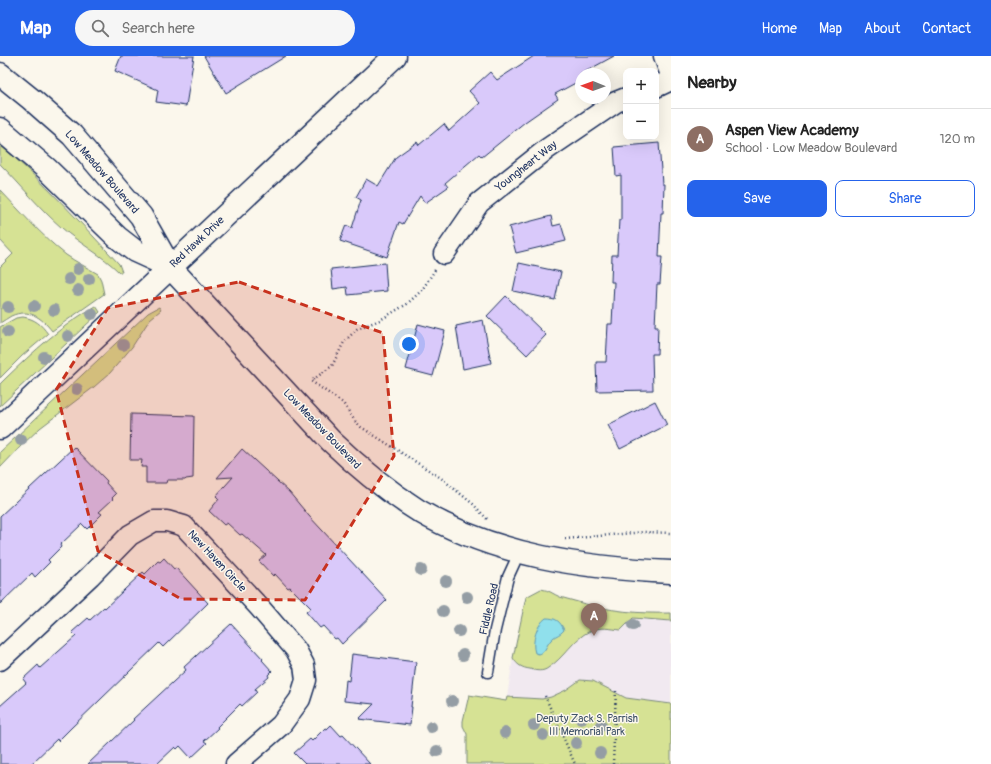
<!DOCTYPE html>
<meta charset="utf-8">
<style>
body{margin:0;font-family:Pangolin,sans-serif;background:#f6f6f6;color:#222}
.controls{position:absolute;right:12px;top:12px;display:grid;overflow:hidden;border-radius:8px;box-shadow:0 4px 16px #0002}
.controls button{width:36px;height:36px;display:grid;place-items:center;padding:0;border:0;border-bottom:1px solid #e0e0e0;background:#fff;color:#222;font:20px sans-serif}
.compass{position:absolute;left:575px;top:12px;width:36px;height:36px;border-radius:50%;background:#fff;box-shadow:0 4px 16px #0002;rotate:271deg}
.you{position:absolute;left:409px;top:288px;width:14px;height:14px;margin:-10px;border:3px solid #fff;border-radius:50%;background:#1a73e8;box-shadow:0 0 0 6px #1a73e833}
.badge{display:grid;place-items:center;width:26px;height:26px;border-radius:50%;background:#2563eb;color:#fff;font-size:13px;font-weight:700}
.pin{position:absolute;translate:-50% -33px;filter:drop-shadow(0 1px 2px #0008)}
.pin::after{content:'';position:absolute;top:21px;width:14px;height:12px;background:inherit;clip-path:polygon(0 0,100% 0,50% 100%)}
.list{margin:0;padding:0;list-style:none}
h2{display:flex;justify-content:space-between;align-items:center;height:52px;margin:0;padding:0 16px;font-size:17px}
h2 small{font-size:13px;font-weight:400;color:#767676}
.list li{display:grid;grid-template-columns:26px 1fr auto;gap:12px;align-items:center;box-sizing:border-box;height:60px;padding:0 16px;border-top:1px solid #e0e0e0}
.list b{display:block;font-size:15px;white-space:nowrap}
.list p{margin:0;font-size:13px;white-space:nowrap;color:#767676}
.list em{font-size:13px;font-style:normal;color:#767676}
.actions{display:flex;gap:8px;padding:12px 16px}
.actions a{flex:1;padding:9px 0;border:1px solid #2563eb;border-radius:8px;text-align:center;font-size:14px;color:#2563eb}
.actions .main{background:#2563eb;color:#fff}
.icon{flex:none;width:22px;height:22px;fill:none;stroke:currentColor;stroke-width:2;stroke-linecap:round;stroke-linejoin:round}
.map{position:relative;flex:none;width:671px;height:708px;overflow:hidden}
header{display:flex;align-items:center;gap:24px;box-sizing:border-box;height:56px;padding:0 20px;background:#2563eb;color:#fff}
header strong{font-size:19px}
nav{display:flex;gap:22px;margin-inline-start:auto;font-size:14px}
.search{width:280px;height:36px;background:#f6f6f6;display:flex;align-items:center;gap:10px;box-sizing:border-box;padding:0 14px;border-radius:22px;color:#767676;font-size:15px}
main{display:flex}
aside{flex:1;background:#fff}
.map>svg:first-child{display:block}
.built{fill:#f1e9f0}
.green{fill:#d6e294;stroke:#788879}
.water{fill:#90e0ec;stroke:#6199b3}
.building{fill:#d9c9fa;stroke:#1b2f5e}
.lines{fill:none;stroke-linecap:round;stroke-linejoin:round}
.service-casing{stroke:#1b2f5e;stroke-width:13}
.minor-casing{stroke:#1b2f5e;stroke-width:23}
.tertiary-casing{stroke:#1b2f5e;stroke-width:25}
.path{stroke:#1b2f5e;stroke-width:2.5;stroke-dasharray:1 3;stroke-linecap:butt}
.service{stroke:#fbf7ec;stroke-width:10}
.minor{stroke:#fbf7ec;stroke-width:20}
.tertiary{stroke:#fbf7ec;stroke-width:22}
.tree{fill:#949da4}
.marked{fill:#c8321e;fill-opacity:0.2;stroke:#c8321e;stroke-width:3;stroke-dasharray:8 5;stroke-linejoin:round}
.labels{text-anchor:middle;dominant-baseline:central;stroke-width:3;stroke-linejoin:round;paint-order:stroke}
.street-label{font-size:11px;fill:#1b2f5e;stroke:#fbf7ec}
.park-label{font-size:11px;fill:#405369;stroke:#fbf7ec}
</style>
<header>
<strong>Map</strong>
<div class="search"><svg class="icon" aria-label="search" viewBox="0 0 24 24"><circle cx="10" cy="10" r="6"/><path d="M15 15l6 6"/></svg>Search here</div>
<nav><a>Home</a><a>Map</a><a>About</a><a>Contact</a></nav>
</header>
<main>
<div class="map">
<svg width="671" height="708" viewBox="0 0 671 708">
<rect width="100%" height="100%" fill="#fbf7ec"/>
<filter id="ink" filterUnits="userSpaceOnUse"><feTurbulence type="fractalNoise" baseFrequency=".025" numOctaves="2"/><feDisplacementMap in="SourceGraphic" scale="8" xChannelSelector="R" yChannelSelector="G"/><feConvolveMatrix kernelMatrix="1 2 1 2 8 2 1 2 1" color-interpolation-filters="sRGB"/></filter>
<g filter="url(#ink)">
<path class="built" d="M 540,533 L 550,535 L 560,541 L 581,547 L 612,554 L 653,558 L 671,557 L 671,648 L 626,642 L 589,624 L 580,624 L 566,634 L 551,641 L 542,643 L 507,641 L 513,602 L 526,541 Z"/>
<path class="green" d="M 0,89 C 43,125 81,167 119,208 L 122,216 L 119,216 C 102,199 80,188 62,172 C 39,152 21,129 0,108 Z
M 0,134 C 21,156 42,180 66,199 C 76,206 88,212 98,218 L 101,224 L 104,238 L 52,275 C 41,261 29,252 11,260 C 7,262 4,265 0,267 L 0,211 L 13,198 L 0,184 Z
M 96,250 L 100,256 L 0,350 L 0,328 L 6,322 C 33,296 63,268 96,250 Z
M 159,251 L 161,254 L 150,263 L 132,291 L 110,317 L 94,331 L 40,372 L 21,390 L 0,412 L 0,396 L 148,257 Z
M 23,261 C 35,263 41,268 48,278 L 22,300 L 0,322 L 0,271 L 16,262 Z
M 541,533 C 549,534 553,538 560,541 C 566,543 572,544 578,546 C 608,555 640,558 671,557 L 671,565 L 633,562 L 621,574 C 611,573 600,570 590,575 C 573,583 564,602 548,612 C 543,616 536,615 530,613 C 522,612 517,609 513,602 L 526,541 Z
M 580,624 L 593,625 L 626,642 L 671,648 L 671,708 L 467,708 L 467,678 L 463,670 L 463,665 L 469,639 L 506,645 L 507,641 L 542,643 L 551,641 L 566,634 Z"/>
<path class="water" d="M 546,562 C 556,562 560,565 564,574 C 559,580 555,579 551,584 C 546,589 546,596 539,598 L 535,597 C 531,586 537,568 546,562 Z"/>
<path class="building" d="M 121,0 L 194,0 L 186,50 L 156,46 L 158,34 L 115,15 Z
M 204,0 L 286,0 L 226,37 Z
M 534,0 L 614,0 L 581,18 L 581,24 L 555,38 L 558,43 L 525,66 L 482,101 L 479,98 L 445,127 L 448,131 L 425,147 L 420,140 L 403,168 L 399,166 L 387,201 L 340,185 L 346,169 L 352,172 L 361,144 L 356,141 L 366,123 L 378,130 L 396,101 L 417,86 L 419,89 L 444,68 L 449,75 L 480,47 L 469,35 L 490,16 L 497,24 Z
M 659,87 L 662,128 L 664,128 L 663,157 L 661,157 L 659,201 L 662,201 L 660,228 L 657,228 L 655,270 L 658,270 L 657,298 L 652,298 L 653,334 L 597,335 L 596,306 L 606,306 L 608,268 L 612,268 L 614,226 L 611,226 L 612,199 L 617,199 L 619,164 L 621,164 L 621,119 L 616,120 L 614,91 Z
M 551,160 L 553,170 L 561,168 L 566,185 L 516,197 L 509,171 Z
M 385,207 L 387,235 L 348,239 L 347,231 L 333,233 L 331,213 Z
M 519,207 L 561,216 L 555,244 L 513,235 Z
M 506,240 L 546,279 L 527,299 L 487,260 Z
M 483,264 L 491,307 L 463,313 L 456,270 Z
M 418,268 L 445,275 L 433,320 L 406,313 Z
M 655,345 L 667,369 L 620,393 L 608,369 Z
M 131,358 L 194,360 L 193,422 L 186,423 L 185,424 L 167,424 L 166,427 L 146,427 L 146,411 L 141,411 L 142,404 L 130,404 Z
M 74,391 L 107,425 L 106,427 L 116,438 L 112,442 L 113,443 L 99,456 L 102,458 L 87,473 L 82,468 L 60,489 L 61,491 L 48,504 L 50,506 L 35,521 L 32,517 L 0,548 L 0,460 Z
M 242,393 L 289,436 L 309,460 L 387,544 L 342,588 L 337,582 L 335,583 L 323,570 L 320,572 L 306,556 L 311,552 L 290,531 L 288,532 L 275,518 L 273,520 L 259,505 L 266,499 L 242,478 L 240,479 L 227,467 L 224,469 L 209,455 L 219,443 L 216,440 L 233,421 L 217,422 Z
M 164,502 L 174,513 L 176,512 L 208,547 L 163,591 L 159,587 L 71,672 L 58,685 L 57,683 L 31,708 L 0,708 L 0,650 L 26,627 L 23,623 L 38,609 L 40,612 L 76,580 L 72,576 L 88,562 L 90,564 L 104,551 L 105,552 L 143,516 L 145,518 L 158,505 L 160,506 Z
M 231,568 L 263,603 L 262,604 L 272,615 L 268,619 L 269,621 L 255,633 L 257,636 L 242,650 L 240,648 L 217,671 L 218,672 L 204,685 L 207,687 L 191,702 L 180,690 L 177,693 L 175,691 L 157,708 L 88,708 L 134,664 L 133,663 L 186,614 L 184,611 Z
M 352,598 L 416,606 L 411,651 L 412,651 L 410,669 L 359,663 L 374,648 L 344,645 L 346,624 L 349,625 Z
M 331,669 L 341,680 L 343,679 L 370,708 L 305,708 L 294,697 L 310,683 L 312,685 L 325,672 L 327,673 Z"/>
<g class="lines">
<g class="service-casing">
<path id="service" d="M 488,616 L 495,574 L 508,521 L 519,497"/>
</g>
<g class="minor-casing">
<path id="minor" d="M 664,0 L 671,19
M 656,31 L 671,24
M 444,198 L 479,147 L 547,93 L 616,46 L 626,42
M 0,604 L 90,520 L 130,479 L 154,465 L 167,465 L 184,470 L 260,552 L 296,594 L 304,609 L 306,624 L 300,643 L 281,669 L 236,708"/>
</g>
<g class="tertiary-casing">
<path id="tertiary" d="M 0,18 L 31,43 L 72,79 L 141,160 L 170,211 L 331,385 C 358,411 387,435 419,455 C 496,500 584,512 671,516
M 0,73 L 47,113 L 117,181 L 135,195 L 170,211
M 0,372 L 395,0"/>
</g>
<path class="path" d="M 435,214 L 422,234 L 407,248 L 380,264 L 357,273 L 344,286 L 332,310 L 311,325 L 343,347 L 355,365 L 361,371 L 441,422 L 473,448 L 488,464
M 565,483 L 644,476 L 671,477
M 545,640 L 575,708
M 613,708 L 616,634"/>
<use href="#service" class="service"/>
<use href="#minor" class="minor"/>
<use href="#tertiary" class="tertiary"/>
</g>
<g class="tree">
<circle cx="78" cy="213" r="6"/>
<circle cx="69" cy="223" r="6"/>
<circle cx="89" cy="223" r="6"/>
<circle cx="78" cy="234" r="6"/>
<circle cx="34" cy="250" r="6"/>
<circle cx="8" cy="251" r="6"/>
<circle cx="54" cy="254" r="6"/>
<circle cx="92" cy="258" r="6"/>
<circle cx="8" cy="276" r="6"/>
<circle cx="68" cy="280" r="6"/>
<circle cx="123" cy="289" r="6"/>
<circle cx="44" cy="301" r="6"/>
<circle cx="77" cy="333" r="6"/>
<circle cx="21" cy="384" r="6"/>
<circle cx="421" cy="514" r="6"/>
<circle cx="446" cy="525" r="6"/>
<circle cx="467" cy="541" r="6"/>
<circle cx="443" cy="555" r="6"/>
<circle cx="633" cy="569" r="6"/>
<circle cx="459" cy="575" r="6"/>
<circle cx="463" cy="599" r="6"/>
<circle cx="452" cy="645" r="6"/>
<circle cx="581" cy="663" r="6"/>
<circle cx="534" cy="669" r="6"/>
<circle cx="601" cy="669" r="6"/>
<circle cx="431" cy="671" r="6"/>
<circle cx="505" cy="677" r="6"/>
<circle cx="543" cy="679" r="6"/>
<circle cx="576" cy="687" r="6"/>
<circle cx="437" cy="695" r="6"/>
<circle cx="600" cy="697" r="6"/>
</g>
</g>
<path class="marked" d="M 239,226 L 383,277 L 394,400 L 305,544 L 181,543 L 98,495 L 56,334 L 108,252 Z"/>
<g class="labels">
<g class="street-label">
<text transform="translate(526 110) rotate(-38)">Youngheart Way</text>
<text transform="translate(102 116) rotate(49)">Low Meadow Boulevard</text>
<text transform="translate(197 186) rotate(-43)">Red Hawk Drive</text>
<text transform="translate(322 373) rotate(46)">Low Meadow Boulevard</text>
<text transform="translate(217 505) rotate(47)">New Haven Circle</text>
<text transform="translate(489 553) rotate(-77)">Fiddle Road</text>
</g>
<g class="park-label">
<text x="587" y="662">Deputy Zack S. Parrish<tspan x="587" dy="13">III Memorial Park</tspan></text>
</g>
</g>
</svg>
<div class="controls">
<button>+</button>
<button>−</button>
</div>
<svg class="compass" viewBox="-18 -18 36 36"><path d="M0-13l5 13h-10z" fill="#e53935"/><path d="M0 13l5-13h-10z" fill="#767676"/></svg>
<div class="you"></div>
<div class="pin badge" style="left:594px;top:580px;background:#8d6e63">A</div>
</div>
<aside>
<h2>Nearby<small></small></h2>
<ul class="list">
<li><span class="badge" style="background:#8d6e63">A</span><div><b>Aspen View Academy</b><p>School · Low Meadow Boulevard</p></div><em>120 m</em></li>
</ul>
<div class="actions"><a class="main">Save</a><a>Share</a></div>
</aside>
</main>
